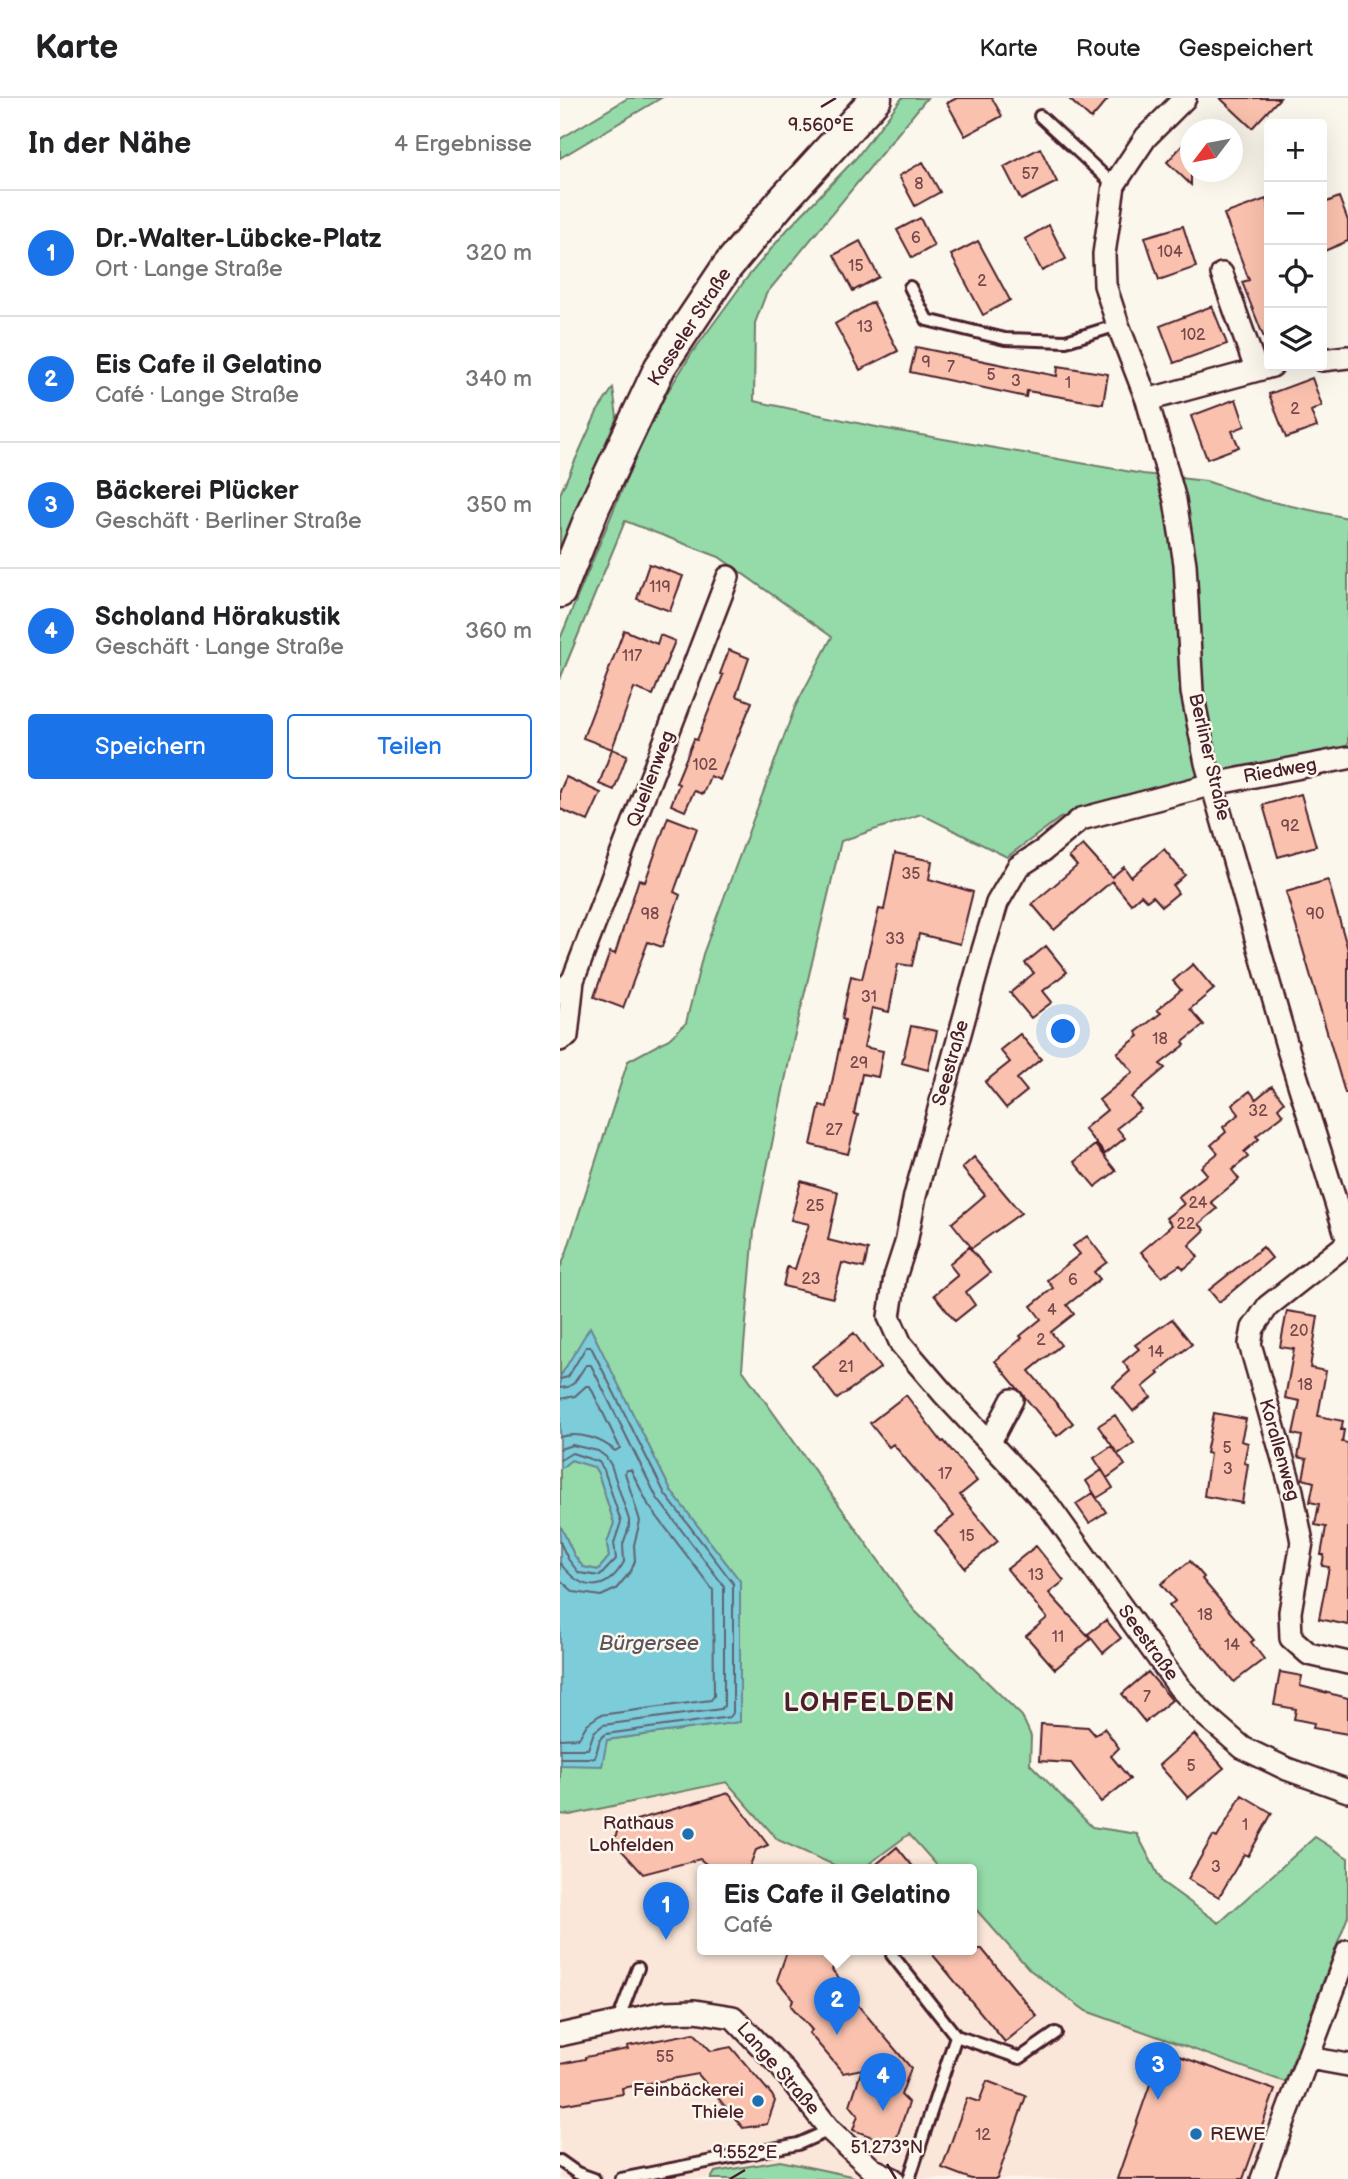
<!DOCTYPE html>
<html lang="de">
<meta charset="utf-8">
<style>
body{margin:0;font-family:"Balsamiq Sans",sans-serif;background:#f2f2f2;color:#202124}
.controls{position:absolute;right:21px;top:21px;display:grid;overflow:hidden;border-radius:7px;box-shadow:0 7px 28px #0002}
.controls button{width:63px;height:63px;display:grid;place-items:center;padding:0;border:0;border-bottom:2px solid #e0e0e0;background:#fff;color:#202124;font:35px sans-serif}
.compass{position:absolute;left:620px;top:21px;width:63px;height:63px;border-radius:50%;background:#fff;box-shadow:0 7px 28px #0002;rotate:238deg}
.you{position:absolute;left:504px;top:934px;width:24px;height:24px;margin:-18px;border:5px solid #fff;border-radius:50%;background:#1a73e8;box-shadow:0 0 0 10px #1a73e833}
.badge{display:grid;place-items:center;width:46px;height:46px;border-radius:50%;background:#1a73e8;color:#fff;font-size:23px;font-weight:700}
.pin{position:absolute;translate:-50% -58px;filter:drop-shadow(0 2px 4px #0008)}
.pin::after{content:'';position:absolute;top:37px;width:24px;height:21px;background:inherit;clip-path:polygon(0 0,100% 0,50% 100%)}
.popup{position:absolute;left:137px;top:1766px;width:280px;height:91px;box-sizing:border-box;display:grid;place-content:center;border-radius:7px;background:#fff;filter:drop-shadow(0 2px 5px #0005);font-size:23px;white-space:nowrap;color:#757577}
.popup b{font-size:26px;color:#202124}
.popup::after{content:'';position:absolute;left:50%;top:100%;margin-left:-14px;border:14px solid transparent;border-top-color:#fff}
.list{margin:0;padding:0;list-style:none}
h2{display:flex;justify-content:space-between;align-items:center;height:91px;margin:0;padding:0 28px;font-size:30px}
h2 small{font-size:23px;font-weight:400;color:#757577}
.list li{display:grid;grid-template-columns:46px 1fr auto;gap:21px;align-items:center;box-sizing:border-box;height:126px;padding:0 28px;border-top:2px solid #e0e0e0}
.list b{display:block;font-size:26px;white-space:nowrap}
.list p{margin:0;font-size:23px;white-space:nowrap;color:#757577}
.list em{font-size:23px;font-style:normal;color:#757577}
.actions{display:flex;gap:14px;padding:21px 28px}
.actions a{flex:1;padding:16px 0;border:2px solid #1a73e8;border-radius:7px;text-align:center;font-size:24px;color:#1a73e8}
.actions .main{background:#1a73e8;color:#fff}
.icon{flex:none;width:38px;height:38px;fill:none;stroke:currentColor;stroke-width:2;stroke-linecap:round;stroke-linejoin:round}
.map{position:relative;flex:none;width:788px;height:2081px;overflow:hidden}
header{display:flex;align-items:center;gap:42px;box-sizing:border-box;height:98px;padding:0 35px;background:#fff;border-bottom:2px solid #e0e0e0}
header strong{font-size:33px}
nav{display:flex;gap:38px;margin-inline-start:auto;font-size:24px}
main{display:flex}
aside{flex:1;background:#fff}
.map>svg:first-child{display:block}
.built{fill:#fbe7d9}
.green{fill:#95dba9;stroke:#707d6a;stroke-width:2}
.water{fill:#7dccda;stroke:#698794;stroke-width:2}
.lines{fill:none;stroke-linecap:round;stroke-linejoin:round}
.shore{stroke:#5e6471;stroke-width:2}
.building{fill:#fac2ae;stroke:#4a1f2b;stroke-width:2}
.lane-casing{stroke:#4a1f2b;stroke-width:16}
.street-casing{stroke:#4a1f2b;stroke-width:26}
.secondary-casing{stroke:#4a1f2b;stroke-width:35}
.lane{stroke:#fbf7ec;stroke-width:10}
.street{stroke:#fbf7ec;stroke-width:21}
.secondary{stroke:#fbf7ec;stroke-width:30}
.ticks{fill:none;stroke:#4a1f2b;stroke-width:2.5}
.poi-dot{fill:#1f6fb2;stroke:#fbf7ec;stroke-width:2.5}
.labels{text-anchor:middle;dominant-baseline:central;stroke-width:5;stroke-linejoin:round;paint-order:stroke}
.number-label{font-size:16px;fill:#76484c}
.street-label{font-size:19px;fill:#4a1f2b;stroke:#fbf7ec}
.poi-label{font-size:19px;fill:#4a1f2b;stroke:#fbf7ec;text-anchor:end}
.water-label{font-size:21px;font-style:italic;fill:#595360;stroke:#fbf7ec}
.district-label{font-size:26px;font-weight:bold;letter-spacing:2px;fill:#4a1f2b;stroke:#fbf7ec}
.ticks-label{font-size:18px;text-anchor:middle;fill:#4a1f2b;stroke:#fbf7ec;stroke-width:5;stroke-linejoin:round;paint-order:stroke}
</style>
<header>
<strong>Karte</strong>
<nav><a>Karte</a><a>Route</a><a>Gespeichert</a></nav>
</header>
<main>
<aside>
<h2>In der Nähe<small>4 Ergebnisse</small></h2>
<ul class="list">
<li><span class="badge">1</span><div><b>Dr.-Walter-Lübcke-Platz</b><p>Ort · Lange Straße</p></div><em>320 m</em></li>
<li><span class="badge">2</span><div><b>Eis Cafe il Gelatino</b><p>Café · Lange Straße</p></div><em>340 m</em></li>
<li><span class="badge">3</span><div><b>Bäckerei Plücker</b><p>Geschäft · Berliner Straße</p></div><em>350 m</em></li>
<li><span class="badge">4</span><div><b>Scholand Hörakustik</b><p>Geschäft · Lange Straße</p></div><em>360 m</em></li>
</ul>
<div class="actions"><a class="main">Speichern</a><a>Teilen</a></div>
</aside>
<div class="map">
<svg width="788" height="2081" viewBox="0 0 788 2081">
<rect width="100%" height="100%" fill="#fbf7ec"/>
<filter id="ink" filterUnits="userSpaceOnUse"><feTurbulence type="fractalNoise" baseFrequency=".0143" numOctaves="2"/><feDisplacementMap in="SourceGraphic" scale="14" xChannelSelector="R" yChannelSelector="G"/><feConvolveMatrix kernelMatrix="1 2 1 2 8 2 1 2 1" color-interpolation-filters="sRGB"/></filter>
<g filter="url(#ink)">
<path class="built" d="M 167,1683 L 218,1742 L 283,1771 L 142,1771 L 142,1851 L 412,1851 L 412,1807 L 470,1872 L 526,1913 L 725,1984 L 688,2081 L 299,2081 L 291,2078 L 155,2074 L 151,2081 L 0,2081 L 0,1716 L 10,1717 Z
M 349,1736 L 380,1771 L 302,1771 Z"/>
<path class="green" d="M 68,0 L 101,0 L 0,60 L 0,41 Z
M 342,0 L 367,0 L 206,196 L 195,225 L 194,303 L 321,330 L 583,376 L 646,383 L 703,402 L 788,420 L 788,651 L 622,684 L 500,720 L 447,759 L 361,716 L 281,743 L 233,944 L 194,1133 L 182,1271 L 354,1512 L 462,1618 L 471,1638 L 470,1666 L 532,1729 L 577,1736 L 602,1784 L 659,1825 L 755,1739 L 788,1760 L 788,1818 L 725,1984 L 526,1913 L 470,1872 L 412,1807 L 412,1771 L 380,1771 L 349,1736 L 302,1771 L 283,1771 L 218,1742 L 167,1684 L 10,1717 L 0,1716 L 0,1667 L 42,1667 L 46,1642 L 180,1624 L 180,1483 L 111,1393 L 30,1230 L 0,1279 L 0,1170 L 6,1156 L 68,963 L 109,941 L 126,925 L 143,856 L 235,609 L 272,539 L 159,459 L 65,423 L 0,581 L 0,541 L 78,353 L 105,298 L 132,255 L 186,181 L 227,132 L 296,60 Z
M 53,290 L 57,319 L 0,452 L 0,396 L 37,314 Z
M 11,1362 L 34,1369 L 38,1375 L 54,1425 L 47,1445 L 49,1459 L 38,1472 L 23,1469 L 14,1457 L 0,1427 L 0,1371 Z
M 220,2063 L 291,2078 L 299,2081 L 151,2081 L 155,2074 Z"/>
<path class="water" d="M 30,1229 L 111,1393 L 180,1483 L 180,1624 L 47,1642 L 42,1668 L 0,1667 L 0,1427 L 14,1457 L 23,1469 L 38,1472 L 49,1459 L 47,1445 L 54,1425 L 38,1375 L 34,1369 L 11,1362 L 0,1371 L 0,1279 Z"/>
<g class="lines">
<path class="shore" d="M 0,1281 L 8,1279 L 26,1249 L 31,1249 L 105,1396 L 173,1485 L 173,1615 L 170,1619 L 46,1636 L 40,1641 L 35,1660 L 0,1660
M 0,1290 L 8,1289 L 14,1285 L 26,1267 L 31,1267 L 97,1400 L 164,1488 L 164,1608 L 161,1611 L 43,1627 L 34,1634 L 28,1651 L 0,1651
M 0,1301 L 15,1298 L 26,1288 L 30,1288 L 60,1350 L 55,1353 C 42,1341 18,1333 0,1339
M 0,1351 L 12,1347 L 38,1353 L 46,1359 L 51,1367 L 69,1422 L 69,1429 L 63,1446 L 64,1464 C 45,1497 21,1493 0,1465
M 0,1362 L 12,1355 L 39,1364 L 44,1372 L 61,1424 L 54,1445 L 56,1461 L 40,1478 L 19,1475 L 8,1461 L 0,1444
M 0,1482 L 14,1494 L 41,1498 L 56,1491 L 71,1473 L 75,1463 L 74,1447 L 80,1423 L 65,1375 L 67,1372 L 71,1372 L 89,1408 L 153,1492 L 154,1598 L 151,1602 L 40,1617 L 27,1626 L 19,1640 L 0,1641"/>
</g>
<path class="building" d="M 397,0 L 432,0 L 442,18 L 405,38 L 387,5 Z
M 508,0 L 549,0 L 531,21 Z
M 660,0 L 720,0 L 692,30 Z
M 631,38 L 631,87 L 607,64 Z
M 480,50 L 497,84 L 461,102 L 444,69 Z
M 363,64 L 380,94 L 355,108 L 339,78 Z
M 779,99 L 788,123 L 788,143 L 762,154 L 762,106 Z
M 706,101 L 709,111 L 708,250 L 682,184 L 689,182 L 664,116 Z
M 360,120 L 374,148 L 352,160 L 337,132 Z
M 489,127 L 506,161 L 482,173 L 465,141 Z
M 623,128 L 636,169 L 599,182 L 585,139 Z
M 300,143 L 319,179 L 293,193 L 274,157 Z
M 418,143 L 450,202 L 423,217 L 391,157 Z
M 313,204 L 338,253 L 300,272 L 275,226 Z
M 652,208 L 667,246 L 614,265 L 600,228 Z
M 356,249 L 497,278 L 498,268 L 548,276 L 543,306 L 467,293 L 466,299 L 350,274 Z
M 752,280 L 762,308 L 751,313 L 757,329 L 726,340 L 709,296 Z
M 676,301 L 685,328 L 672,333 L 679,349 L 647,361 L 631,318 Z
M 89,466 L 123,478 L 110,513 L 77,501 Z
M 64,532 L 97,546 L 100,537 L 115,543 L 93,597 L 74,590 L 52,651 L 23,640 Z
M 169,552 L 189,560 L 176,598 L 192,604 L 160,682 L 150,678 L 143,696 L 134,693 L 125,713 L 111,707 L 119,686 L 116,685 L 134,641 L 137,642 L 163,577 L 160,576 Z
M 52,651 L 67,657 L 54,692 L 39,686 Z
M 6,679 L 41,695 L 28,723 L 0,711 L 0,693 Z
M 741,696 L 756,748 L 718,759 L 703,707 Z
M 108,719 L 137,730 L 114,794 L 120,797 L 102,849 L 88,844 L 63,910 L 34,899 L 50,854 L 55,856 L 79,781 L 85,784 Z
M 523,747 L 552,779 L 564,769 L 571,779 L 604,751 L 625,777 L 613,788 L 618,795 L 602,808 L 593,798 L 587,803 L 581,797 L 571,806 L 552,783 L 494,832 L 472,806 L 517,768 L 509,759 Z
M 335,755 L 372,763 L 369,781 L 413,794 L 400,846 L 359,836 L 352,868 L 338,866 L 329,914 L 312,910 L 304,949 L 323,953 L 318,979 L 302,976 L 294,1016 L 298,1017 L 288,1056 L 251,1047 L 260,1007 L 267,1009 L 285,922 L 282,921 L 291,878 L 302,881 L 319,811 L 324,812 Z
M 768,782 L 788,852 L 788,995 L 785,995 L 726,794 Z
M 486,848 L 507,874 L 483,893 L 492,904 L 471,920 L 450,895 L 474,875 L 465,865 Z
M 633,866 L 654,891 L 630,911 L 644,927 L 623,944 L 625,947 L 600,966 L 605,970 L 571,999 L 581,1011 L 557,1030 L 565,1040 L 545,1056 L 524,1031 L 547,1012 L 539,1002 L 573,974 L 557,955 L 579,938 L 576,934 L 601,915 L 597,912 L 621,892 L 613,883 Z
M 351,928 L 377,933 L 368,972 L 342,965 Z
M 460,936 L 481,961 L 457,981 L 467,993 L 446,1010 L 425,984 L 450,964 L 440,952 Z
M 712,988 L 724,1004 L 718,1010 L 723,1017 L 696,1038 L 699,1041 L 684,1054 L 688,1059 L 672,1072 L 679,1081 L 651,1104 L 657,1111 L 639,1126 L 645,1132 L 629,1147 L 638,1159 L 624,1171 L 620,1167 L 602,1179 L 581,1154 L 612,1127 L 606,1120 L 624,1106 L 618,1099 L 647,1076 L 641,1069 L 658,1055 L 651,1047 L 666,1034 L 663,1029 L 679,1016 L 672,1007 L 690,993 L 696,1001 Z
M 535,1047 L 556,1073 L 535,1089 L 514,1064 Z
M 414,1059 L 461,1115 L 412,1150 L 392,1125 L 425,1097 L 402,1070 Z
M 241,1083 L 278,1094 L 268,1142 L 308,1152 L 304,1170 L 282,1165 L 273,1200 L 223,1188 L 227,1169 L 235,1171 L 249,1126 L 231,1122 Z
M 527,1138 L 547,1164 L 534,1174 L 540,1181 L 507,1207 L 514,1216 L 491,1234 L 501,1247 L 469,1273 L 513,1325 L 497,1338 L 435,1263 L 462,1240 L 460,1238 L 481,1221 L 471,1208 L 493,1190 L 487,1182 L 520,1156 L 513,1148 Z
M 409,1149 L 430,1175 L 406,1194 L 415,1207 L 395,1223 L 374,1197 L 398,1177 L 389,1166 Z
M 703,1149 L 712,1160 L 659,1204 L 649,1192 Z
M 727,1213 L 758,1218 L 750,1270 L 766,1273 L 758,1318 L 783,1323 L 781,1332 L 784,1332 L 782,1344 L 788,1345 L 788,1527 L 759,1521 L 769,1469 L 762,1468 L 764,1457 L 761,1457 L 766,1429 L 755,1427 L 759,1406 L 750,1404 L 754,1384 L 743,1381 L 747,1361 L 738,1359 L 742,1338 L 733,1336 L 740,1303 L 725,1300 L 734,1251 L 720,1249 Z
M 612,1221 L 632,1246 L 597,1274 L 599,1276 L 583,1289 L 591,1299 L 573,1313 L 553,1288 L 570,1273 L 563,1264 L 579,1251 L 575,1247 Z
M 294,1235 L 320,1270 L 277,1301 L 252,1268 Z
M 346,1297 L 382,1344 L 384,1343 L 417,1383 L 400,1397 L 438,1443 L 405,1470 L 375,1433 L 394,1418 L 333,1346 L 329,1349 L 310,1325 Z
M 654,1315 L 686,1321 L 681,1343 L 688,1345 L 684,1365 L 688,1366 L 682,1405 L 644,1398 L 650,1356 L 646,1355 Z
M 555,1317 L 574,1345 L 558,1356 L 538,1328 Z
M 552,1348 L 565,1367 L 547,1380 L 534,1360 Z
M 542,1372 L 553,1390 L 537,1400 L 526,1383 Z
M 533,1395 L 546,1414 L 529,1425 L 516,1406 Z
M 476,1448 L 504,1483 L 489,1495 L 531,1541 L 495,1571 L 466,1538 L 487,1520 L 447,1471 Z
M 630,1463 L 644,1479 L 642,1481 L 694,1542 L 691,1544 L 704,1561 L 674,1584 L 609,1508 L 615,1503 L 601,1486 Z
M 546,1522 L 561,1540 L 543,1555 L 528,1536 Z
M 588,1574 L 612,1602 L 585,1624 L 562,1596 Z
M 720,1574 L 742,1578 L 740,1588 L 788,1600 L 788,1636 L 753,1630 L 754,1625 L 734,1621 L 736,1611 L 714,1607 Z
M 481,1626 L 528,1629 L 535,1637 L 544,1630 L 559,1650 L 551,1658 L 570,1681 L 541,1704 L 511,1665 L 479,1663 Z
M 634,1636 L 664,1670 L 628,1700 L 599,1667 Z
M 169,1695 L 208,1747 L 196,1752 L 189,1770 L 152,1771 L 140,1761 L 83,1776 L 54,1744 L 59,1727 Z
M 682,1697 L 712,1715 L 688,1758 L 684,1756 L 659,1799 L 628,1781 L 653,1738 L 657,1740 Z
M 337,1749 L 355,1771 L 311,1771 Z
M 228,1851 L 280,1851 L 272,1872 L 294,1897 L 291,1899 L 351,1970 L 341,1997 L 349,2005 L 334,2047 L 293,2032 L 298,2017 L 290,2007 L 302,1971 L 283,1975 L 249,1935 L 252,1932 L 231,1908 L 233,1901 L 217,1882 Z
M 368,1851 L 422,1851 L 477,1918 L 445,1944 Z
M 134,1935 L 151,1953 L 171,1949 L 212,1997 L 215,2003 L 207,2026 L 183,2030 L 138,1976 L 62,1990 L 63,1996 L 0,2007 L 0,1966 L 25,1961 L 25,1959 L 68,1951 L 67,1948 Z
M 602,1952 L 715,1992 L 683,2081 L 557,2081 Z
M 427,1983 L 466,1998 L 437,2081 L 411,2081 L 382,2070 L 407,2000 L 419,2004 Z"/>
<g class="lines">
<g class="lane-casing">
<path id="lane" d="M 480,18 L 554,87
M 350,189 L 367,222 L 445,241 L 506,243 L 558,227
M 331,1851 L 332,1857 L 396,1938 L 349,2081
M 57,1925 L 78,1870
M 396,1938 L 460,1960 L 496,1935
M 0,2063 L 17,2075 L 34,2081
M 61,2081 L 238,2046 L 270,2032"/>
</g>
<g class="street-casing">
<path id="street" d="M 625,0 L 586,39 L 554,87 L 544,156 L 545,187 L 558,227 L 587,302 L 615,402 L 625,466 L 632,594 L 646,665 L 727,948 L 788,1143
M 662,176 L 696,271
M 762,262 L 788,259
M 587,302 L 712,268
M 788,660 L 653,686 L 521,721 L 484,752 L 458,769 L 437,805 L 423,852 L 355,1098 L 346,1145 L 335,1179 L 329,1219 L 341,1246 L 383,1295 L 489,1408 L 619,1589 L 646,1618 L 683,1650 L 727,1671 L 788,1693
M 0,895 L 13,882 L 168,479
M 0,942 L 7,938 L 13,882
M 788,1145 L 708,1208 L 693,1230 L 690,1246 L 732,1393 L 742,1444 L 730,1514 L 731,1540 L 749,1556 L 788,1565
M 430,1344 L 452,1302
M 0,1937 L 105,1914 L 135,1913 L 173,1919 L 221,1969 L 270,2032 L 312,2071 L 333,2081
M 749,1960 L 788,1967
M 702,2081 L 788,1853"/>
</g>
<g class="secondary-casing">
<path id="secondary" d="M 0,494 L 35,407 L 100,269 L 167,169 L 223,102 L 316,0"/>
</g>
<use href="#lane" class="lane"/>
<use href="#street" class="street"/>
<use href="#secondary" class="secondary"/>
</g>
</g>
<path class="ticks" d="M 261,9 L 276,0M 327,2066 L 336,2081M 170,2081 L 185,2072"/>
<g class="poi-dot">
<circle cx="128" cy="1736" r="7"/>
<circle cx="198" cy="2003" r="7"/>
<circle cx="636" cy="2036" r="7"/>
</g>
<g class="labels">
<g class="number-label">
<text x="470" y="76">57</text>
<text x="359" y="86">8</text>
<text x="356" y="140">6</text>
<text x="610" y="154">104</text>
<text x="296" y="168">15</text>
<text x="422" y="183">2</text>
<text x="305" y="229">13</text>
<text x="633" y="237">102</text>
<text x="366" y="264">9</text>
<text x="391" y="269">7</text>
<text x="431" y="277">5</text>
<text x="456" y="283">3</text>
<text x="508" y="285">1</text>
<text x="735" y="311">2</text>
<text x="100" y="489">119</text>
<text x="72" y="558">117</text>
<text x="145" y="667">102</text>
<text x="730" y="728">92</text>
<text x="351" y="776">35</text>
<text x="90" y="816">98</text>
<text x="755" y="816">90</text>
<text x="335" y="841">33</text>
<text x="309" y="899">31</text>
<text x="600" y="941">18</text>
<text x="299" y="965">29</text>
<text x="698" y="1013">32</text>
<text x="274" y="1032">27</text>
<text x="638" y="1105">24</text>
<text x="255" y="1108">25</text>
<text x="626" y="1126">22</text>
<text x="251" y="1181">23</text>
<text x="513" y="1182">6</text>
<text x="492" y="1212">4</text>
<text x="739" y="1233">20</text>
<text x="481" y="1242">2</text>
<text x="596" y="1254">14</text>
<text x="286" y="1269">21</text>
<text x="745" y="1287">18</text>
<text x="667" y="1350">5</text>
<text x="668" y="1371">3</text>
<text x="385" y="1376">17</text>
<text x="407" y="1438">15</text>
<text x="476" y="1477">13</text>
<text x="645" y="1517">18</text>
<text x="498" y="1539">11</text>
<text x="672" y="1547">14</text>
<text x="587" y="1599">7</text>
<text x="631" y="1668">5</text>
<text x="685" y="1727">1</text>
<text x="656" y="1769">3</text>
<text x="105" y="1959">55</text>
<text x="423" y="2037">12</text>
</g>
<g class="street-label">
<text transform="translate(130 229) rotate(-57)">Kasseler Straße</text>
<text transform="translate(649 659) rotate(77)">Berliner Straße</text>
<text transform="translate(720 673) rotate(-10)">Riedweg</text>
<text transform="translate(91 681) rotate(-69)">Quellenweg</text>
<text transform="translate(391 965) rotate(-74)">Seestraße</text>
<text transform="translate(719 1352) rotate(74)">Korallenweg</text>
<text transform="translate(588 1545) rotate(54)">Seestraße</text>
<text transform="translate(218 1971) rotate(49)">Lange Straße</text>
</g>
<g class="poi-label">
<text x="114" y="1725">Rathaus<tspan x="114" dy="22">Lohfelden</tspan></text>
<text x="184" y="1992">Feinbäckerei<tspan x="184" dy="22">Thiele</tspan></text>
<text x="650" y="2036" text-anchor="start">REWE</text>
</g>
<g class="water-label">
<text x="89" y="1545">Bürgersee</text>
</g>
<g class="district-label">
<text x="310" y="1605">LOHFELDEN</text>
</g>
</g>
<g class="ticks-label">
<text x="261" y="33">9.560°E</text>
<text x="327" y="2055">51.273°N</text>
<text x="185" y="2060">9.552°E</text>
</g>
</svg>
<div class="controls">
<button>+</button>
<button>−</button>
<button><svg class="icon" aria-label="locate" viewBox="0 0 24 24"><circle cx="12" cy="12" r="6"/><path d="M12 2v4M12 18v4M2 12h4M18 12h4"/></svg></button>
<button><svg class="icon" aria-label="layers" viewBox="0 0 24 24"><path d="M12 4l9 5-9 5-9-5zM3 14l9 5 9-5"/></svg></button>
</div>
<svg class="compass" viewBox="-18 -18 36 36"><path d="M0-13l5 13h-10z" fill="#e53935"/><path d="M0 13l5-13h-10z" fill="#757577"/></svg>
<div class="you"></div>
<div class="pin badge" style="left:106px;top:1842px">1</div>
<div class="pin badge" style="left:277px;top:1937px">2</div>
<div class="popup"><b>Eis Cafe il Gelatino</b>Café</div>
<div class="pin badge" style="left:598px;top:2002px">3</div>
<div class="pin badge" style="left:323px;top:2013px">4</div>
</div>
</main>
